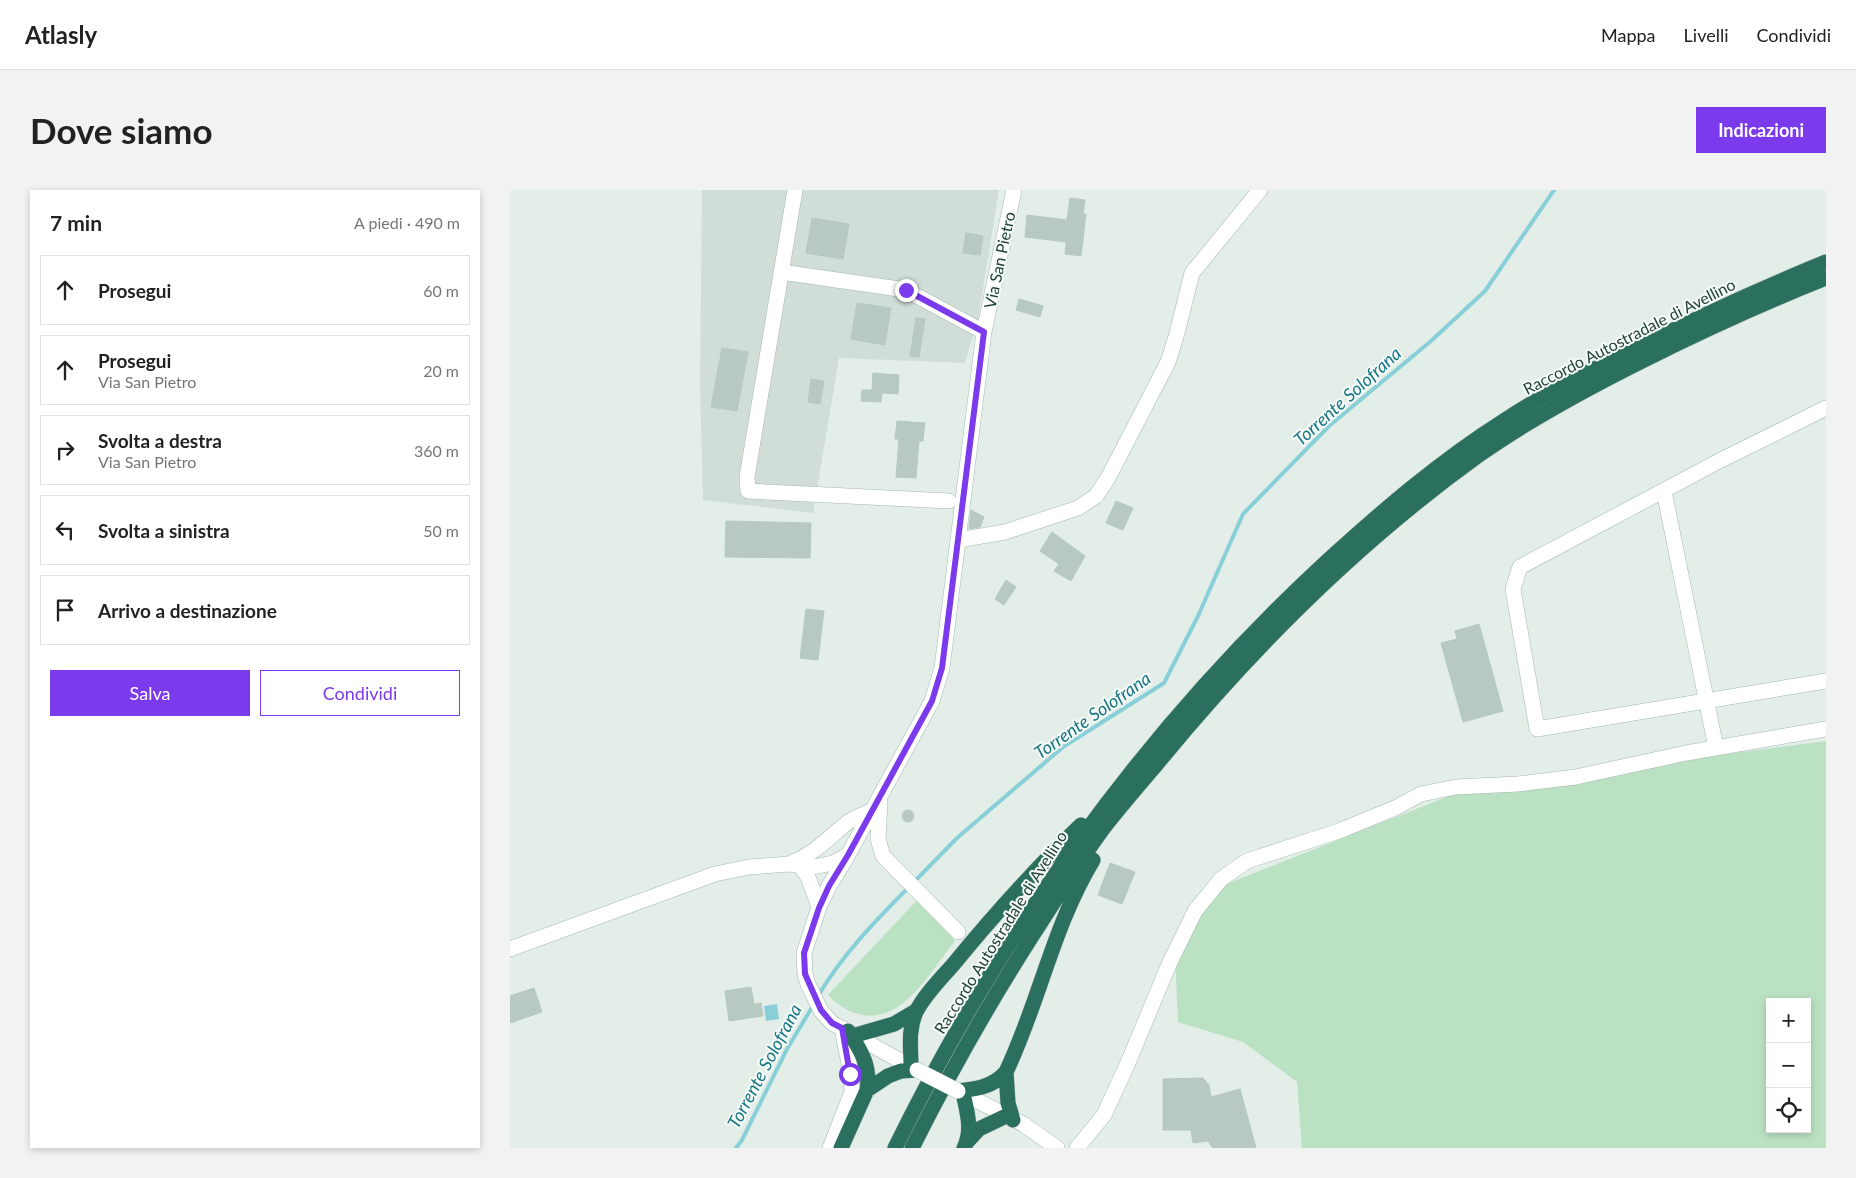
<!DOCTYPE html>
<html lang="it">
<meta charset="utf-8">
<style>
body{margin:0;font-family:Lato,sans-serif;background:#f2f2f2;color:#222}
.controls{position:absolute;right:15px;bottom:15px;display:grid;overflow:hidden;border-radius:0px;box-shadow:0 2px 8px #0003}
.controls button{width:45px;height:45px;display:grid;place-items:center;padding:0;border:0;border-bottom:1px solid #e0e0e0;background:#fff;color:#222;font:25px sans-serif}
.stop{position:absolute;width:15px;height:15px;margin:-11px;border:4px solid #7c3aed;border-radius:50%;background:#fff}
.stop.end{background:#7c3aed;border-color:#fff;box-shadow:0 1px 5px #0008}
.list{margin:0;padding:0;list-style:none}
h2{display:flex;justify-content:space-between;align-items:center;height:65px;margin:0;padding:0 20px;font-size:21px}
h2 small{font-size:16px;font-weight:400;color:#767676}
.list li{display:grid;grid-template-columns:32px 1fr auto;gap:15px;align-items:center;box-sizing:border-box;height:70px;margin:0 10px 10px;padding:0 10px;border:1px solid #e0e0e0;border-radius:0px}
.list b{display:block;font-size:19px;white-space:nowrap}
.list p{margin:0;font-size:16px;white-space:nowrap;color:#767676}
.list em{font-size:16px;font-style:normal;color:#767676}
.actions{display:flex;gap:10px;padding:15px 20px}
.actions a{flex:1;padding:11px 0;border:1px solid #7c3aed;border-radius:0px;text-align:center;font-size:18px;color:#7c3aed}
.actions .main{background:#7c3aed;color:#fff}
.icon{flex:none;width:28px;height:28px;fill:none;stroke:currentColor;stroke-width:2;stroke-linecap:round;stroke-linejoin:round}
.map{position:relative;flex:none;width:1316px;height:958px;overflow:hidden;border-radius:0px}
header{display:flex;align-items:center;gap:30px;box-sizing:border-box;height:70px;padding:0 25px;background:#fff;border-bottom:1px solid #e0e0e0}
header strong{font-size:24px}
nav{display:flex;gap:28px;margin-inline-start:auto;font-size:18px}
.intro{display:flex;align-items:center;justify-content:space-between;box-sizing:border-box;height:120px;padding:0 30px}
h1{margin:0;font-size:35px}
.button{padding:12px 22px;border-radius:0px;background:#7c3aed;color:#fff;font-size:18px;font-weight:700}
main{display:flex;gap:30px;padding:0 30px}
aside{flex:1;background:#fff;border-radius:0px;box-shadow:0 2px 8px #0003}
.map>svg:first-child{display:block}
.built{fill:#d1ded8}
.green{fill:#bbe1c3;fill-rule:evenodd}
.water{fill:#88cfd7}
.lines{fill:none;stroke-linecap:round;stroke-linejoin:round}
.stream{stroke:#88cfd7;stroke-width:4}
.building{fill:#b8c9c2;stroke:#b5c9bf}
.minor-casing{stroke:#a5b7b0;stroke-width:16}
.highway-casing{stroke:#c1cac7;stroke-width:16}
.minor{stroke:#fff;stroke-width:15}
.highway{stroke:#2b705e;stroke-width:15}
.minor-bridge-casing{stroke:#a5b7b0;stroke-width:16;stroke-linecap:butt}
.minor-bridge{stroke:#fff;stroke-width:15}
.route{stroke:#7c3aed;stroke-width:6}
.labels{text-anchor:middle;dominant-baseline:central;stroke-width:4;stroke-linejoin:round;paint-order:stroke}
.street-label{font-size:16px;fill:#214137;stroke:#f5faf7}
.water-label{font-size:18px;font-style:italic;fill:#167683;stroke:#f5faf7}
</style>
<header>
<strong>Atlasly</strong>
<nav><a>Mappa</a><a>Livelli</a><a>Condividi</a></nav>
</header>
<div class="intro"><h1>Dove siamo</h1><a class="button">Indicazioni</a></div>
<main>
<aside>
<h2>7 min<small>A piedi · 490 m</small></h2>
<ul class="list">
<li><svg class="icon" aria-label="ahead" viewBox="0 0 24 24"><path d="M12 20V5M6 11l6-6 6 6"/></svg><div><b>Prosegui</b></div><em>60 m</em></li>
<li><svg class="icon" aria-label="ahead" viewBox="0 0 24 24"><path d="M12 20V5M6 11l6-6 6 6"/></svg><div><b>Prosegui</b><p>Via San Pietro</p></div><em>20 m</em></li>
<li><svg class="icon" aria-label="right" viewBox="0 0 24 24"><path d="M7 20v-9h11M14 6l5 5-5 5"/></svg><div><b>Svolta a destra</b><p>Via San Pietro</p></div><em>360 m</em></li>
<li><svg class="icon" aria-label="left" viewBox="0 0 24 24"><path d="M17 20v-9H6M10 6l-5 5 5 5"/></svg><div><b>Svolta a sinistra</b></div><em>50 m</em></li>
<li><svg class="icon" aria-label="arrive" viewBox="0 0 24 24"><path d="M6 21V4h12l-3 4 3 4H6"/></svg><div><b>Arrivo a destinazione</b></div></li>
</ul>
<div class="actions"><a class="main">Salva</a><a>Condividi</a></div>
</aside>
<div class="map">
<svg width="1316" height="958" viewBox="0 0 1316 958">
<rect width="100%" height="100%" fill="#e3eee9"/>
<path class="built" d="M 192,0 L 489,0 L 468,129 L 455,173 L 329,168 L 303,323 L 193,310 L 190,196 Z"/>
<path class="green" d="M 1316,551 L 1316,958 L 792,958 L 787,892 L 733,852 L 668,832 L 665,765 L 696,702 L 962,597 ZM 1260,812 L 1297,812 L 1297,939 L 1260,939 Z
M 409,708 L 421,717 L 445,751 C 418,784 387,846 336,819 C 329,816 323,809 318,805 Z"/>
<path class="water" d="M 267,814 L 269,829 L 256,831 L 254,816 Z"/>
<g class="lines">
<path class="stream" d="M 405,691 L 447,648 L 553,557 L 654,493 L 688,426 L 733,324 L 819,236 L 921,151 L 975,101 L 1044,0
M 308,806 C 332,765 366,730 400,696
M 226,958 L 232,950 L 277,859 L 304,814"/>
</g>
<path class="building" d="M 560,8 L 575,10 L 573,24 L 576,24 L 571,66 L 555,64 L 556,52 L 515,47 L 517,25 L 557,30 Z
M 302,28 L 339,34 L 333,69 L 296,63 Z
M 456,43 L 473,46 L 470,65 L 453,63 Z
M 509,109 L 533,116 L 530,127 L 506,120 Z
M 347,113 L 381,118 L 375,155 L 341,149 Z
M 406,128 L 415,129 L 409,167 L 400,166 Z
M 212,158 L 238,162 L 227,221 L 201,217 Z
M 363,183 L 389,185 L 388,204 L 372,203 L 371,212 L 351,211 L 352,200 L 362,200 Z
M 301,189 L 314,191 L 310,214 L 298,212 Z
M 387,231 L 415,233 L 413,251 L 409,251 L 406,288 L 386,287 L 389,249 L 385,249 Z
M 606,311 L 623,318 L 613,340 L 596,333 Z
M 461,320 L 474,327 L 470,337 L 459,339 Z
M 216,331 L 301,333 L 300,368 L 215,367 Z
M 542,342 L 575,366 L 561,391 L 544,381 L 549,374 L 530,361 Z
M 496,390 L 506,397 L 494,415 L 485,409 Z
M 296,419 L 314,421 L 308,470 L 290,468 Z
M 969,434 L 993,521 L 953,532 L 931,453 L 947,449 L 945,441 Z
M392 626a6 6 0 1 1 12 0a6 6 0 1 1-12 0Z
M 600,673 L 625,682 L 612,714 L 588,705 Z
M 241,797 L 244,814 L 251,813 L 253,826 L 219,831 L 215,801 Z
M 24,798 L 32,822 L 0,833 L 0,806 Z
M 693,888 L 699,895 L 701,907 L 730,899 L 746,958 L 703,958 L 698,951 L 683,953 L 681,940 L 653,940 L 653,889 Z"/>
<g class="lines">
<g class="minor-casing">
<path id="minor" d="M 285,0 L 237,287 L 238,301 L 439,311
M 271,82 L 396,100 L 474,142
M 1316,218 L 1211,270 L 1010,377 L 1003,399 L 1027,539 L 1316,491
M 1154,301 L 1206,558
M 448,350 L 495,342 L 568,318 L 586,306 L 598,288 L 658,172 L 666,147 L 682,83 L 750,0
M 370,611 L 368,649 L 373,666 L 448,742
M 281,673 C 306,663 318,648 338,632 C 345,627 355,624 363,620
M 290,675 L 298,687 L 309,717
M 0,759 L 205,684 L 239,677 L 280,674 L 303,677 L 323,673 L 338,665
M 407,880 L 322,833 L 311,821 L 298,794 L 295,784 L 294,763 L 309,717 L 319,696 L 338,665 L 422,511 L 432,478 L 474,142 L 504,0
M 448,901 L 513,934 L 547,958
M 320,958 L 342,902 L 341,884 L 332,838
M 567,958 L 594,925 L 617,875 L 660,772 L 685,721 L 711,689 L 737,671 L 829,641 L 885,618 L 911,604 L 946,597 L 1008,594 L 1066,587 L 1176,563 L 1316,539"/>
</g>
<g class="highway-casing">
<path id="highway" d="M 338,841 C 351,860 361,877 357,900
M 346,845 L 384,834 L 406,821
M 401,877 C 401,858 398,842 405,824 C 412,808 430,789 442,776 C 482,727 525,679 571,635
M 496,882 L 498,913 L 503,930
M 448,901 C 466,899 483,897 496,882 C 529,813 543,736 583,670
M 453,903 C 457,922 463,940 454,958
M 456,953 L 469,939 L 496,926
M 331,958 L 357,900 L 378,886 L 391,881 L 407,880
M 385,958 C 493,738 634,541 814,374 C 871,322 930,271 995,230 C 1036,203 1079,181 1123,160 C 1186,128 1250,99 1316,72
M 402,958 C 439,884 479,813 524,743 C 546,709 568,673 592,640 C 609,618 628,596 646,575 C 740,460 848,352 969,265 C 1020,229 1076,199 1132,171 C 1192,141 1253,113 1316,88"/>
</g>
<use href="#minor" class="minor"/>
<use href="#highway" class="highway"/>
<g class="minor-bridge-casing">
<path id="minor-bridge" d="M 407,880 L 448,901"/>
</g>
<use href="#minor-bridge" class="minor-bridge"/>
</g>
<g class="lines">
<path class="route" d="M 340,884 L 332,838 L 322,833 L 311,820 L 295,784 L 294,763 L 309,718 L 319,696 L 338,665 L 422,511 L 432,478 L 474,142 L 396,100"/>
</g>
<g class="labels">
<g class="street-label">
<text transform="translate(489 70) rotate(-78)">Via San Pietro</text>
<text transform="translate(1119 146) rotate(-27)">Raccordo Autostradale di Avellino</text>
<text transform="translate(490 742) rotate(-58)">Raccordo Autostradale di Avellino</text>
</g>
<g class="water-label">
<text transform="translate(837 206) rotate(-42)">Torrente Solofrana</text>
<text transform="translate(582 525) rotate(-35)">Torrente Solofrana</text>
<text transform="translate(254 876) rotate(-62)">Torrente Solofrana</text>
</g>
</g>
</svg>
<div class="controls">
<button>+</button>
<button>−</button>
<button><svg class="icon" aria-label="locate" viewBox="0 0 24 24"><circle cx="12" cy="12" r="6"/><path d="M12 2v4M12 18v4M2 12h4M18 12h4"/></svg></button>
</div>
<div class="stop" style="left:340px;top:884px"></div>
<div class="stop end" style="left:396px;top:100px"></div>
</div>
</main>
